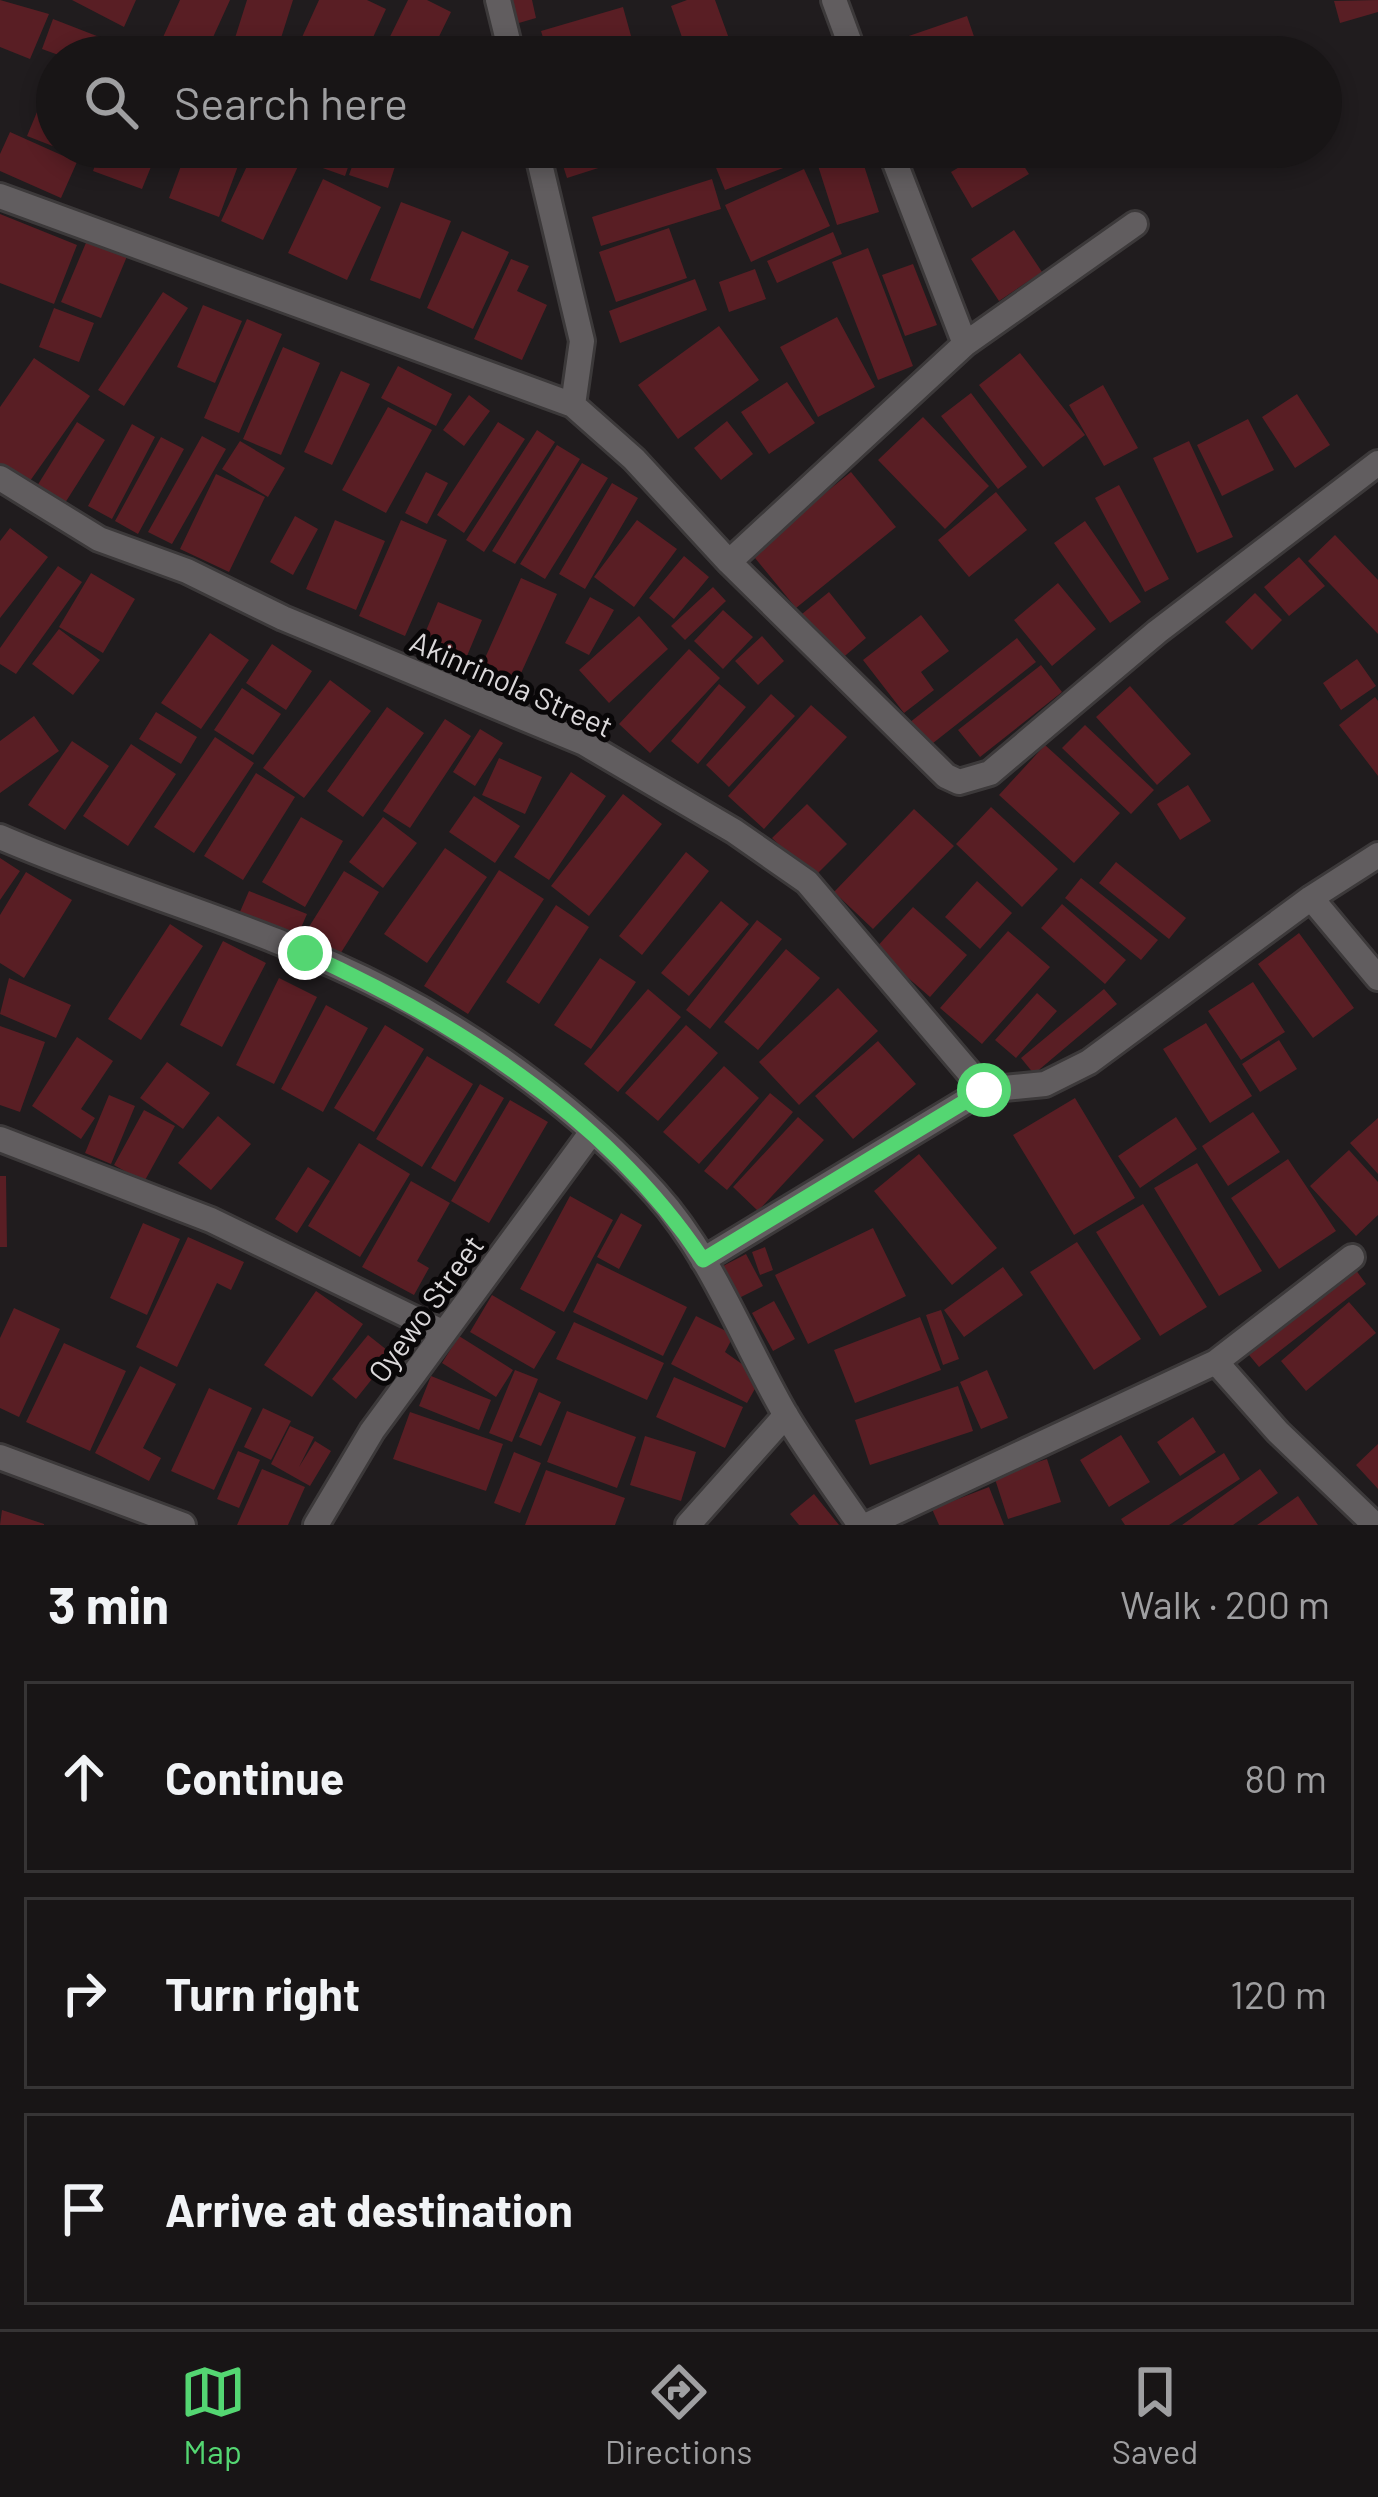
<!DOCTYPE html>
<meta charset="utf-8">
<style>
body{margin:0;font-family:Barlow,sans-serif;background:#252223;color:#f1f3f6}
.stop{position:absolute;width:36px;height:36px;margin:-27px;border:9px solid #54d672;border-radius:50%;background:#fff}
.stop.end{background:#54d672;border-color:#fff;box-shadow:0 3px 12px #0008}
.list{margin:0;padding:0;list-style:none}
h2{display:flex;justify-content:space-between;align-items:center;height:156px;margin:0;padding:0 48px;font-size:51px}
h2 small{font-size:39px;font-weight:400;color:#9f9fa1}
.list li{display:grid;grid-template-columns:78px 1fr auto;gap:36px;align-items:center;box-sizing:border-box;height:192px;margin:0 24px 24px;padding:0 24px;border:3px solid #363435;border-radius:0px}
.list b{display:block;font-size:45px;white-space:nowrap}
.list em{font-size:39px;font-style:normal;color:#9f9fa1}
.icon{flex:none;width:66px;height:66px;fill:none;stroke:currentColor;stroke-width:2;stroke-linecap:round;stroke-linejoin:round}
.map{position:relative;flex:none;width:1378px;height:1525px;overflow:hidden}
.search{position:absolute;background:#181516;box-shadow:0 6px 18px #0003;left:36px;right:36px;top:36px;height:132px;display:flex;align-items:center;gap:30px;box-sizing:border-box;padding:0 42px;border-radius:66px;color:#9f9fa1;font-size:45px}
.sheet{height:804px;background:#181516}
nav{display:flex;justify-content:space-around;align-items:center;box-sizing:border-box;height:168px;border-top:3px solid #363435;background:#181516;font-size:33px;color:#9f9fa1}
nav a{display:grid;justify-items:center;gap:6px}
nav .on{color:#54d672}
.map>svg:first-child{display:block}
.building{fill:#591e24}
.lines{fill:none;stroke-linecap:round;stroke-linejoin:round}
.street-casing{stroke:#3c393a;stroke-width:30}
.street{stroke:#615d5f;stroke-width:24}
.route{stroke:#54d672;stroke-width:15}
.labels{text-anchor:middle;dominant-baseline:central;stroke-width:10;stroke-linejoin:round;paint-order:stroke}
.street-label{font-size:30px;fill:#dbd8da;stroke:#090708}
</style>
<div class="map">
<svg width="1378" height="1525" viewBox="0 0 1378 1525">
<rect width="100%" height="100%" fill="#201c1e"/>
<path class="building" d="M 0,0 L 49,14 L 30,59 L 0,47 Z
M 72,0 L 136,0 L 124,27 Z
M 180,0 L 230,0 L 204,57 L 184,57 L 159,46 Z
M 247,0 L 293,0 L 275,57 L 229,57 Z
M 319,0 L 367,0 L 386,9 L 364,57 L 293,57 Z
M 408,0 L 427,0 L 451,12 L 429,57 L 380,57 Z
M 505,0 L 532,0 L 536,18 L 512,25 Z
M 687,0 L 715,0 L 735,55 L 689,57 L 671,6 Z
M 1378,0 L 1378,12 L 1340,23 L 1334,1 Z
M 623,7 L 636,54 L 549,57 L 541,31 Z
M 967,16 L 981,57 L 909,57 L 903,38 Z
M 53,19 L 120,45 L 115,57 L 64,57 L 42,49 Z
M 820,43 L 826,57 L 786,57 Z
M 42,100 L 57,106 L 57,147 L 76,147 L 73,154 L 27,136 Z
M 10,132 L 77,162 L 61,198 L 0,171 L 0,154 Z
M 102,147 L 159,147 L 142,189 L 93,171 Z
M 188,147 L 245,147 L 219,217 L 169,198 Z
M 256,147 L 272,147 L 301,160 L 263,240 L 221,221 Z
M 323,147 L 355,147 L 345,176 L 317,166 Z
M 359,147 L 401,148 L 388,188 L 349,175 Z
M 426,147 L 474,147 L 469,164 L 425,153 Z
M 557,147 L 661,147 L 661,148 L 567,178 Z
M 728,147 L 802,147 L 807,159 L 725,190 L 710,153 Z
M 812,147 L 858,147 L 879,212 L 837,225 Z
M 993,147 L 1012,147 L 1029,174 L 972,208 L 951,172 Z
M 804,169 L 830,226 L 751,262 L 725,205 Z
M 323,179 L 381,207 L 347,280 L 288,253 Z
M 712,179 L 721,209 L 601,246 L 592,217 Z
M 401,202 L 451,221 L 420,299 L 370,280 Z
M 0,214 L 77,245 L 54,304 L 0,283 Z
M 669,228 L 687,278 L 616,302 L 599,252 Z
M 1014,230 L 1042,272 L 999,301 L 971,259 Z
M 462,231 L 509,252 L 473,329 L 427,308 Z
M 833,232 L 842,254 L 777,283 L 767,261 Z
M 88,238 L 128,254 L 101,318 L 61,302 Z
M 868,248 L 913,366 L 878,380 L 832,262 Z
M 511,259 L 529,266 L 517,291 L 547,305 L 522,360 L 474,339 Z
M 913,264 L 937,325 L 905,336 L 882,275 Z
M 755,269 L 766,299 L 729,312 L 719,282 Z
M 695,279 L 707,310 L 620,343 L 609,311 Z
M 163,292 L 188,308 L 124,406 L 98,390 Z
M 203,305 L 242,321 L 215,383 L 177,367 Z
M 54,308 L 94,323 L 79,362 L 39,347 Z
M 837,317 L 875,387 L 818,417 L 780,347 Z
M 247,319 L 282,334 L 239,433 L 204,418 Z
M 719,326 L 759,380 L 678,439 L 638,385 Z
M 283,347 L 320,363 L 281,455 L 243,439 Z
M 1020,353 L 1085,435 L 1043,467 L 979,385 Z
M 34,358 L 90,396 L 25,488 L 0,471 L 0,407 Z
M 398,366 L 452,394 L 436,426 L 381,398 Z
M 341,371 L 370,384 L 332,465 L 304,452 Z
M 787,382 L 815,423 L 769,454 L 741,412 Z
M 1103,385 L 1138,448 L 1104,466 L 1069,405 Z
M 971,393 L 1027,467 L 998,489 L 941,416 Z
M 1297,394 L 1330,445 L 1295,468 L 1262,417 Z
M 469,395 L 490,411 L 464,446 L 443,430 Z
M 388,407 L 432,430 L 386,513 L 342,490 Z
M 923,417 L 989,486 L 945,529 L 878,460 Z
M 1248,419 L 1274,470 L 1222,496 L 1197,445 Z
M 727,421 L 753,454 L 721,480 L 694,448 Z
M 77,422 L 105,440 L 65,503 L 37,486 Z
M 498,422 L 525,439 L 464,533 L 437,515 Z
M 132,424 L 155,437 L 112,519 L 88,506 Z
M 537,430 L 555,442 L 484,552 L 466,540 Z
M 202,436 L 226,449 L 172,544 L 148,532 Z
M 161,437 L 184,449 L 138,534 L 115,521 Z
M 240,441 L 285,468 L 268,497 L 222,469 Z
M 1189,441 L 1233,537 L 1197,553 L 1153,458 Z
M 557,445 L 580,459 L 515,564 L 492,551 Z
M 582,463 L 608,478 L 545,579 L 520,564 Z
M 426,472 L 448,483 L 427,524 L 405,513 Z
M 851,472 L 896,527 L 796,608 L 751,553 Z
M 216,474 L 265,497 L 229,572 L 180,549 Z
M 612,483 L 638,498 L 585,589 L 559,574 Z
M 1119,485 L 1169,579 L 1145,592 L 1095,498 Z
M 996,492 L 1027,530 L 969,577 L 938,540 Z
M 295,516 L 318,529 L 293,575 L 270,562 Z
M 335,520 L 385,541 L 356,610 L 306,589 Z
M 401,520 L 447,540 L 405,636 L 359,616 Z
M 637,520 L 677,549 L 634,607 L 594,577 Z
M 1085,521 L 1141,602 L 1110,623 L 1054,543 Z
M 10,528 L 48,557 L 0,618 L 0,541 Z
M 1335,535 L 1378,580 L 1378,634 L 1308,561 Z
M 684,556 L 709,577 L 674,619 L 649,598 Z
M 1299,557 L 1325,586 L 1289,616 L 1264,587 Z
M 58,566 L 82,582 L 16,674 L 0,664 L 0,648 Z
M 91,573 L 135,599 L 103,653 L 59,627 Z
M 521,578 L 557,594 L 517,682 L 481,667 Z
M 1058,583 L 1096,629 L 1052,666 L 1014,620 Z
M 713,587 L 726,601 L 685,640 L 671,626 Z
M 829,592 L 866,638 L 840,660 L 802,614 Z
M 1255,593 L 1282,620 L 1252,650 L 1225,622 Z
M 590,597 L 614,610 L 589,655 L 565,643 Z
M 438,602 L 482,620 L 467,656 L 423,638 Z
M 723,610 L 753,637 L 723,669 L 694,641 Z
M 921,615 L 949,651 L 921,672 L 934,690 L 904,713 L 863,660 Z
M 639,616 L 668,649 L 609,703 L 579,670 Z
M 59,629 L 100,660 L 73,695 L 32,664 Z
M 210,633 L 249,660 L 201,729 L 161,703 Z
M 762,636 L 784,661 L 758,685 L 735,661 Z
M 1017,638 L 1036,662 L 928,747 L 909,723 Z
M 272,644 L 312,671 L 286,710 L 246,683 Z
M 689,649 L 720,678 L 650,753 L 619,724 Z
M 1357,659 L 1376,686 L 1341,710 L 1323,683 Z
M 1041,665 L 1062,692 L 980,757 L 958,730 Z
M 330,680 L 371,711 L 304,798 L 263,768 Z
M 719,684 L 746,707 L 698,764 L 671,741 Z
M 1130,686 L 1191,754 L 1157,785 L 1096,717 Z
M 242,688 L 281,714 L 253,755 L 214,730 Z
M 771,694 L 795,716 L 729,787 L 706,765 Z
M 1375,697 L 1378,701 L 1378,776 L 1339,725 Z
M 811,705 L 847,737 L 764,829 L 728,796 Z
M 387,707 L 424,733 L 363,817 L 327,791 Z
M 156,712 L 197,737 L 181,764 L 139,739 Z
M 34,716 L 59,751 L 0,793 L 0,741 Z
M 445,719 L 471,736 L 410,828 L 383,811 Z
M 1085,725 L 1154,790 L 1131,814 L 1062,748 Z
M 480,729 L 503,743 L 475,786 L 453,772 Z
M 215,737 L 254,763 L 194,853 L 154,827 Z
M 72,741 L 109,766 L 65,830 L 28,805 Z
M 131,744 L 176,774 L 128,846 L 83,816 Z
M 1045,745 L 1120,813 L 1074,863 L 999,795 Z
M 499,758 L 542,777 L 525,814 L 482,795 Z
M 571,772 L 606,796 L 549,880 L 514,857 Z
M 256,773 L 295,797 L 243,880 L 204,856 Z
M 1188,785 L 1211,821 L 1180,840 L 1157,804 Z
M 623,794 L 662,824 L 589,916 L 551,886 Z
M 474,796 L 520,826 L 495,863 L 449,832 Z
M 807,804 L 847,844 L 813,878 L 772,838 Z
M 991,807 L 1058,869 L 1022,907 L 956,844 Z
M 914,809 L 954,846 L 873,929 L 834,892 Z
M 301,817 L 343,841 L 305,907 L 262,882 Z
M 383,817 L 417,843 L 383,888 L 349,862 Z
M 445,848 L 487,877 L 427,963 L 384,934 Z
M 686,852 L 709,871 L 642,955 L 619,936 Z
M 0,858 L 20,871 L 0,900 Z
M 1116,862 L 1186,918 L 1169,939 L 1099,883 Z
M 499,870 L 544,899 L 468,1014 L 424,986 Z
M 344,871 L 379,892 L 337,959 L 302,938 Z
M 26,872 L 72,900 L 24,978 L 0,963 L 0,915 Z
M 1081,878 L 1158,940 L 1141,960 L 1065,898 Z
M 977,881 L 1012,913 L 980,949 L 945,917 Z
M 249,891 L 307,914 L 297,937 L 239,914 Z
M 721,901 L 749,924 L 689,996 L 661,973 Z
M 1062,904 L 1126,960 L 1105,984 L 1041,928 Z
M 556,905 L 589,927 L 539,1004 L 506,982 Z
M 913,907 L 967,955 L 930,997 L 875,949 Z
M 757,920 L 782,939 L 710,1029 L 686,1010 Z
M 170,924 L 203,946 L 141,1040 L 108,1019 Z
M 1008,931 L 1050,967 L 982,1044 L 940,1008 Z
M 1299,933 L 1354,1008 L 1313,1038 L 1258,964 Z
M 223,941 L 266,963 L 222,1047 L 180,1025 Z
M 786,949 L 820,978 L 758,1050 L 724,1022 Z
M 600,958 L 636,982 L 591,1049 L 554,1025 Z
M 9,978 L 71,1005 L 56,1038 L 0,1014 Z
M 279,978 L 317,997 L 274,1084 L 236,1065 Z
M 1253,982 L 1285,1032 L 1241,1060 L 1208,1011 Z
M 838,988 L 878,1031 L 799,1105 L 759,1062 Z
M 648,989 L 681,1017 L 618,1092 L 584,1064 Z
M 1104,989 L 1117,1004 L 1034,1074 L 1021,1058 Z
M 1037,993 L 1057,1011 L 1016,1058 L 995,1040 Z
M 326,1005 L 368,1028 L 323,1112 L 281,1089 Z
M 1206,1023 L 1252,1096 L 1210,1123 L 1163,1049 Z
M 385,1025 L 424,1049 L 374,1132 L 334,1108 Z
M 686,1025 L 718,1053 L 658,1121 L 625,1093 Z
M 0,1026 L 45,1042 L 20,1112 L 0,1105 Z
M 77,1037 L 113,1061 L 81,1109 L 95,1118 L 81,1139 L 32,1106 Z
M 1279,1040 L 1297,1069 L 1260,1092 L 1242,1064 Z
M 878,1041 L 916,1084 L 853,1139 L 815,1096 Z
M 427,1056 L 473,1084 L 422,1167 L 376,1139 Z
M 167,1062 L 210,1093 L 183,1129 L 140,1098 Z
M 724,1066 L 759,1098 L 699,1164 L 663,1132 Z
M 480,1084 L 504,1098 L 455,1182 L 431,1168 Z
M 770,1093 L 793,1112 L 727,1190 L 704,1171 Z
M 109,1095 L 135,1106 L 111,1164 L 85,1153 Z
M 1075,1098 L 1135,1198 L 1074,1235 L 1013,1135 Z
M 510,1100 L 548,1122 L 489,1223 L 451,1201 Z
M 144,1110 L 175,1126 L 144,1182 L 114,1165 Z
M 1253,1112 L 1280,1152 L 1228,1186 L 1202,1146 Z
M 218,1116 L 251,1144 L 211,1190 L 178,1163 Z
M 798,1117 L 824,1140 L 758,1211 L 733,1187 Z
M 1176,1117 L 1197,1149 L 1140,1188 L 1118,1156 Z
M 1378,1118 L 1378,1174 L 1350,1143 Z
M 359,1143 L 410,1174 L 360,1257 L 308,1226 Z
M 1349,1150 L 1378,1182 L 1378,1215 L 1356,1236 L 1310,1186 Z
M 919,1154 L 997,1248 L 952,1285 L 874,1191 Z
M 1288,1159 L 1336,1231 L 1279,1269 L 1231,1198 Z
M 1197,1163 L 1262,1271 L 1219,1296 L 1154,1188 Z
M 308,1167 L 330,1181 L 297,1233 L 275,1219 Z
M 0,1176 L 6,1176 L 7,1247 L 0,1247 Z
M 411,1181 L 450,1203 L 417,1261 L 429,1268 L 414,1295 L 362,1267 Z
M 570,1196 L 613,1220 L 564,1312 L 520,1289 Z
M 1143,1204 L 1207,1307 L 1160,1336 L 1096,1232 Z
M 621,1213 L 642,1225 L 619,1269 L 597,1257 Z
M 143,1223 L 180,1239 L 147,1315 L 110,1298 Z
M 873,1228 L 906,1296 L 808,1344 L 775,1275 Z
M 188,1237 L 244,1262 L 231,1290 L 217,1283 L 177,1367 L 136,1347 Z
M 1077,1242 L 1141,1339 L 1094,1370 L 1030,1272 Z
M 765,1247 L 773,1270 L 760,1275 L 752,1252 Z
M 746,1254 L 763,1286 L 739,1298 L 723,1266 Z
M 597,1263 L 687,1307 L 663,1356 L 573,1312 Z
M 1353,1266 L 1366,1284 L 1259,1367 L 1245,1350 Z
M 1003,1267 L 1023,1295 L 964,1337 L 944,1310 Z
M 316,1291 L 363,1324 L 312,1397 L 264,1365 Z
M 492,1295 L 556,1332 L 534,1369 L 470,1332 Z
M 774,1301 L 795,1339 L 773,1351 L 752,1313 Z
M 1349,1302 L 1376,1333 L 1306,1391 L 1281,1361 Z
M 14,1308 L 60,1329 L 19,1417 L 0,1408 L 0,1338 Z
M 941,1310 L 959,1359 L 943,1365 L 926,1315 Z
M 696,1316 L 734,1335 L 725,1352 L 756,1374 L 751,1382 L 757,1385 L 747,1403 L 671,1364 Z
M 920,1317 L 941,1370 L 855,1403 L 834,1350 Z
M 574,1322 L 664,1363 L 647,1400 L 556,1359 Z
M 368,1335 L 392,1354 L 356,1399 L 332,1379 Z
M 459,1336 L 513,1370 L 496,1397 L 442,1363 Z
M 64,1343 L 126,1371 L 90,1451 L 26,1422 Z
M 140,1366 L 176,1384 L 143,1448 L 161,1458 L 149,1481 L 95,1453 Z
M 515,1370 L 538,1379 L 512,1442 L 489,1433 Z
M 987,1370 L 1008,1418 L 981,1429 L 960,1382 Z
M 431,1376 L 491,1400 L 479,1430 L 419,1406 Z
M 674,1377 L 743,1407 L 725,1448 L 656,1417 Z
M 958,1386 L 973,1431 L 870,1465 L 855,1420 Z
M 209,1388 L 252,1408 L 214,1490 L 171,1471 Z
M 539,1392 L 561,1402 L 541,1446 L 519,1437 Z
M 263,1408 L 291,1421 L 271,1460 L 244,1447 Z
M 567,1411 L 636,1437 L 617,1488 L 547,1462 Z
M 410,1412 L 503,1444 L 486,1491 L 393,1459 Z
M 1193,1417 L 1216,1452 L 1180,1476 L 1157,1442 Z
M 290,1426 L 314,1437 L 299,1467 L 315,1441 L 331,1451 L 310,1486 L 271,1464 Z
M 1121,1435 L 1150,1482 L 1109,1507 L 1080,1460 Z
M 645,1436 L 696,1452 L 681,1501 L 630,1485 Z
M 1378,1444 L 1378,1489 L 1356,1465 Z
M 238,1451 L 260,1460 L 239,1508 L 217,1499 Z
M 514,1452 L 541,1463 L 520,1513 L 494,1503 Z
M 1224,1453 L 1240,1479 L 1169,1525 L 1125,1525 L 1121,1519 Z
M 1047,1459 L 1061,1502 L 1008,1519 L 994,1476 Z
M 262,1469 L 305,1487 L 288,1525 L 237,1525 Z
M 1260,1469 L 1278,1493 L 1233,1525 L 1182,1525 Z
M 546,1470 L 625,1498 L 615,1525 L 525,1525 Z
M 989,1487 L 1004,1525 L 939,1525 L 932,1509 Z
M 814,1494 L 839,1525 L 799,1525 L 790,1514 Z
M 1298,1496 L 1318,1525 L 1257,1525 Z
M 2,1510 L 44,1524 L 44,1525 L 0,1525 Z"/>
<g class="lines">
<g class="street-casing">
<path id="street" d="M 498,0 L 512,57
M 834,0 L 855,57
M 536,147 L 582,341 L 573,405
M 889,147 L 965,344
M 0,196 L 573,405 L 634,459 L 729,562 L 946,776 L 959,782 L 990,773 L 1157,632 L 1378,463
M 0,478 L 99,539 L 187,571 L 283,618 L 584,743 L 734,831 L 807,882 L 984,1090
M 729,562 L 965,344 L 1135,224
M 0,837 C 127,892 265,927 388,991 C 482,1039 584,1114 655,1193 C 712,1256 742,1339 784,1412 C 807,1451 835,1488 860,1525
M 1311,898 L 1378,978
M 0,1139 L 211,1220 L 444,1333
M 703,1260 L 984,1090 L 1045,1084 L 1089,1062 L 1311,898 L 1378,855
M 1216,1362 L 1278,1432 L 1375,1525
M 0,1457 L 183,1525
M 316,1525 L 372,1431 L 591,1133
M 688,1525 L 786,1415
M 867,1525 L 1216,1362 L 1352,1257"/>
</g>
<use href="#street" class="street"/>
</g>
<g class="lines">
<path class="route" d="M 305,953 C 457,1022 609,1119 703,1260 L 984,1090"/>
</g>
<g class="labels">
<g class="street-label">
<text transform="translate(512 683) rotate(24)">Akinrinola Street</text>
<text transform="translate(425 1308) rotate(-54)">Oyewo Street</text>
</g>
</g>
</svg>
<div class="stop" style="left:984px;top:1090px"></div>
<div class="stop end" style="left:305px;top:953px"></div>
<div class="search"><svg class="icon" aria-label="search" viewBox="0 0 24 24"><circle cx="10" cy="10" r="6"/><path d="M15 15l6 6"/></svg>Search here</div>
</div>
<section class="sheet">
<h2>3 min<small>Walk · 200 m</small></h2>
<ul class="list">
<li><svg class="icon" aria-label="ahead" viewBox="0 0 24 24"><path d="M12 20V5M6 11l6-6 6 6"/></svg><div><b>Continue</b></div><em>80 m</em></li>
<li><svg class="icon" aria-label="right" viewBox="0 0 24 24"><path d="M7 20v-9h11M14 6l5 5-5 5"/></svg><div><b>Turn right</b></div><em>120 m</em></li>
<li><svg class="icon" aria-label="arrive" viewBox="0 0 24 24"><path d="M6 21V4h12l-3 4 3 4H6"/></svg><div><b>Arrive at destination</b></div></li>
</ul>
</section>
<nav>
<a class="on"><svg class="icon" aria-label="map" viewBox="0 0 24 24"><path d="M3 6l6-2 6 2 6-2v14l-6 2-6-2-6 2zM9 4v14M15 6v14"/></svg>Map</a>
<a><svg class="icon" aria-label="directions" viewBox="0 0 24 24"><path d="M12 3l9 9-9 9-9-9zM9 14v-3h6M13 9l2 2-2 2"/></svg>Directions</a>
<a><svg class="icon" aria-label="saved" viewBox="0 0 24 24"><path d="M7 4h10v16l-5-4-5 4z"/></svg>Saved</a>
</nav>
